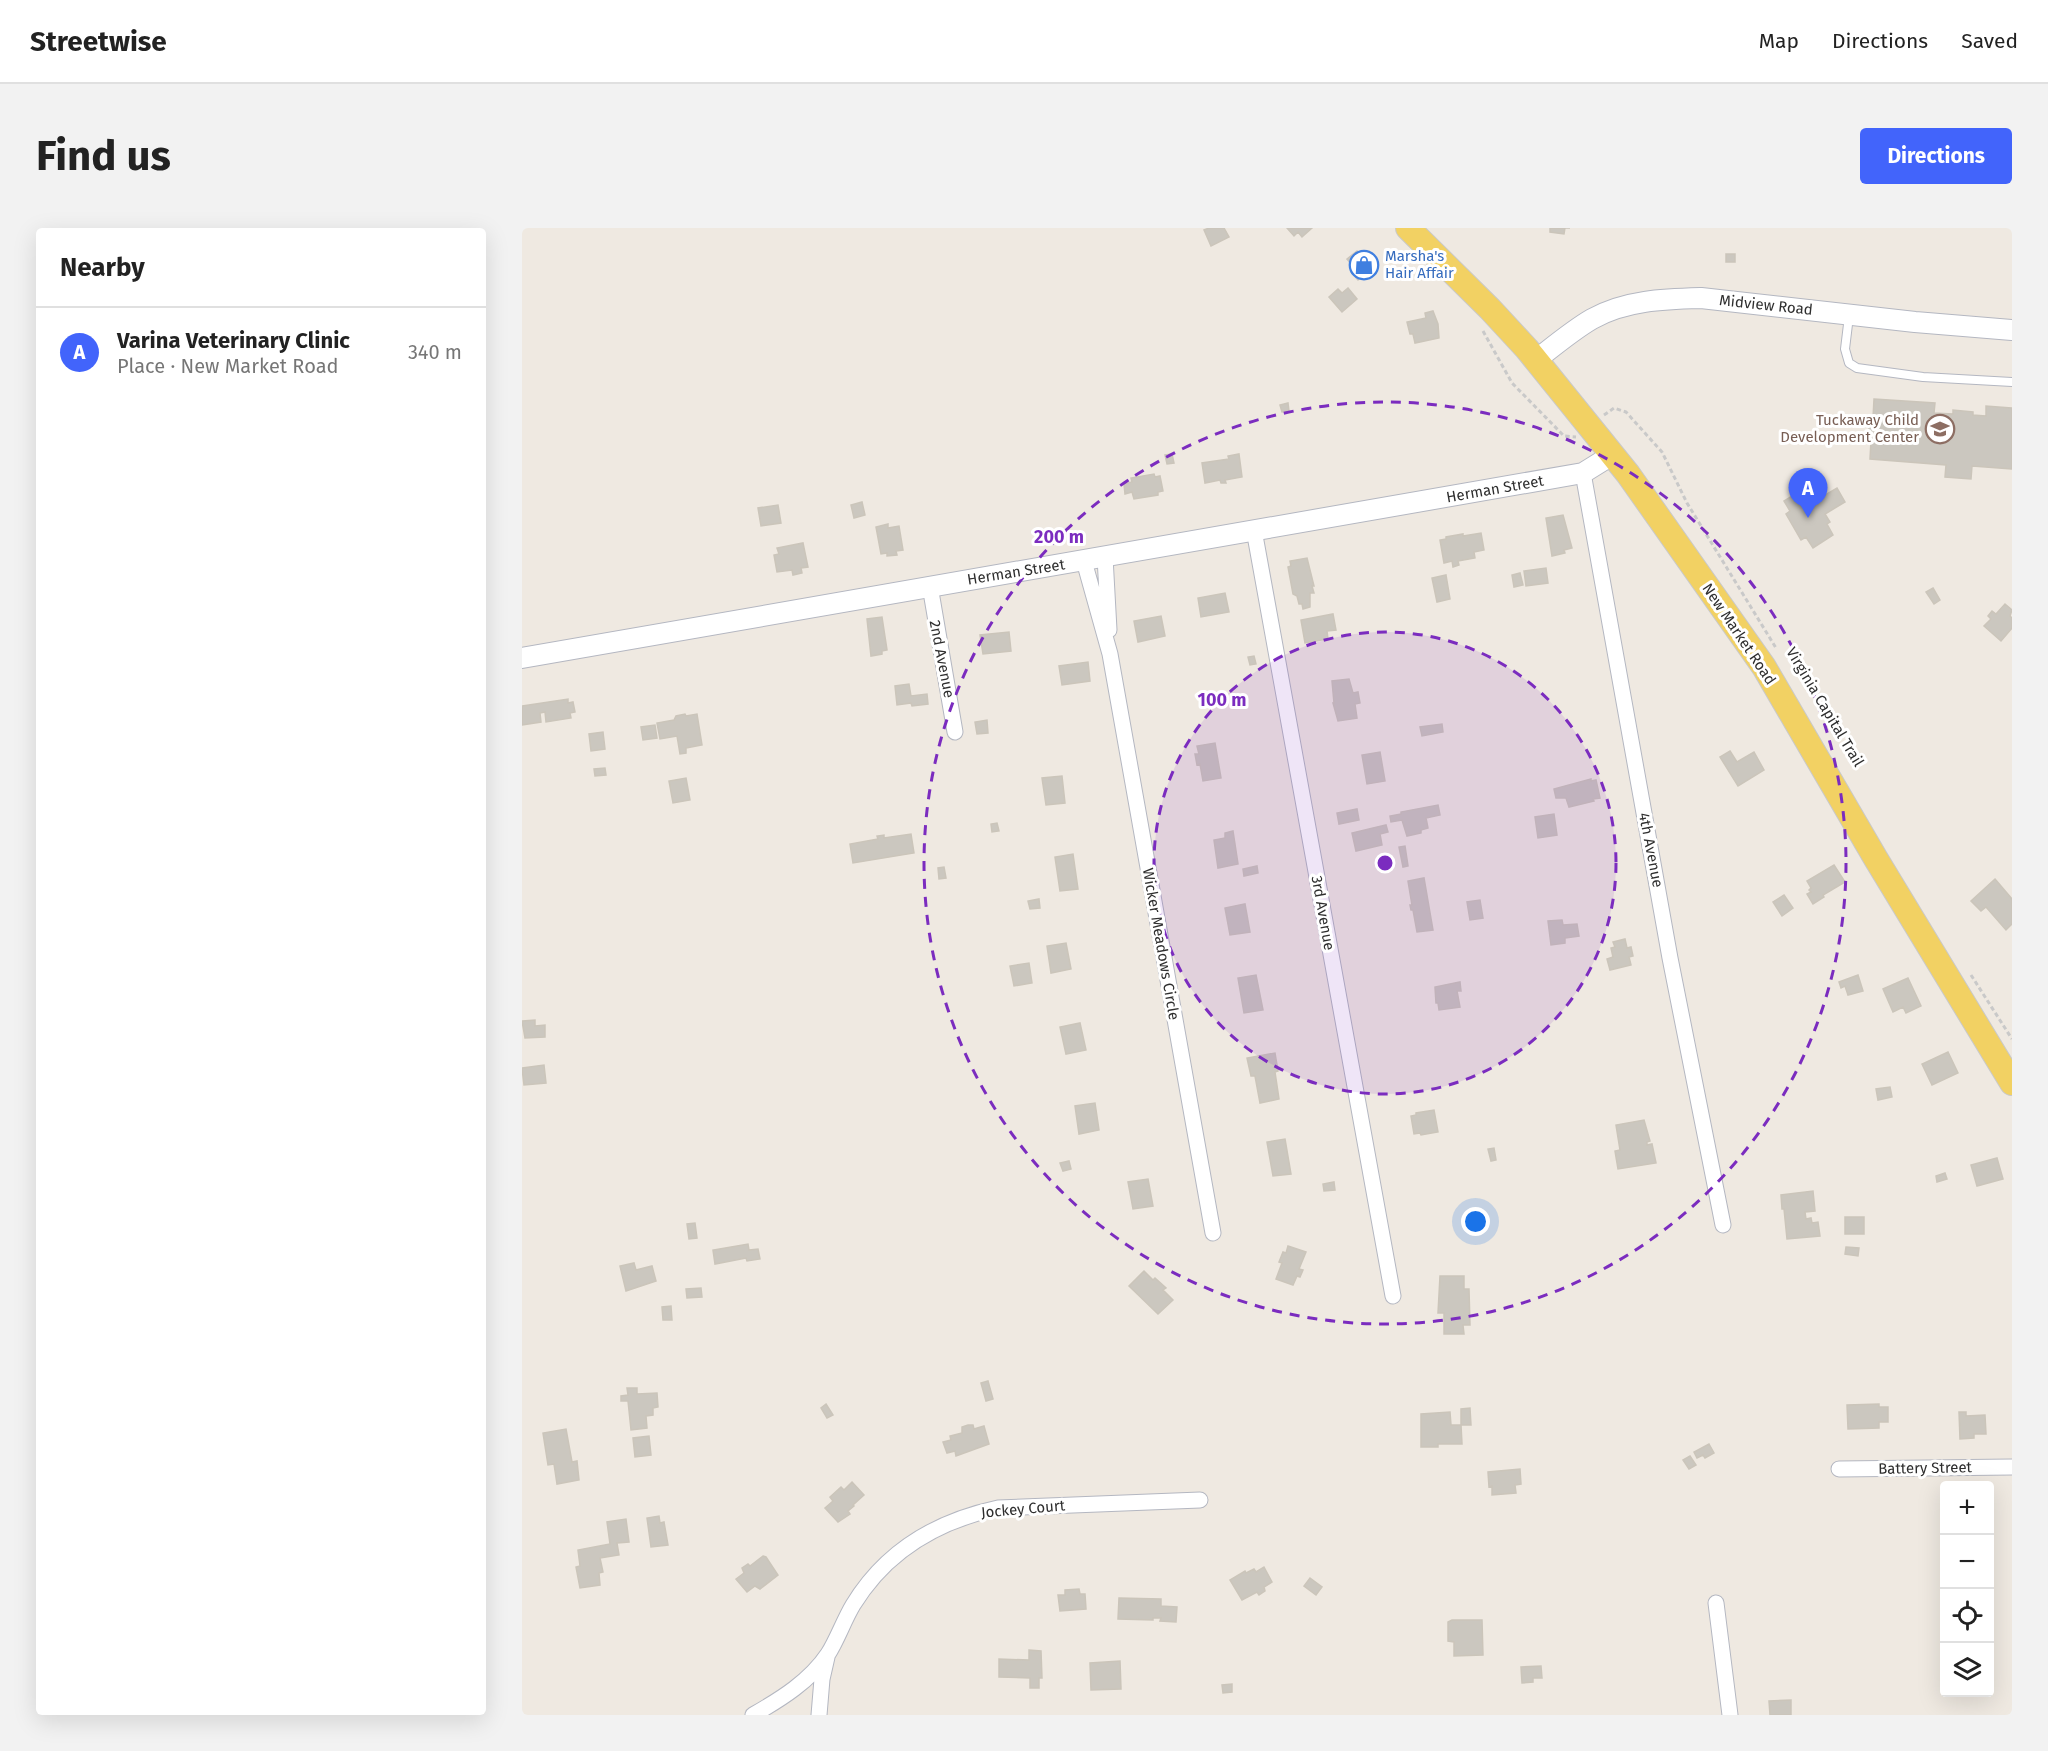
<!DOCTYPE html>
<meta charset="utf-8">
<style>
body{margin:0;font-family:"Fira Sans",sans-serif;background:#f2f2f2;color:#222}
.controls{position:absolute;right:18px;bottom:18px;display:grid;overflow:hidden;border-radius:6px;box-shadow:0 6px 24px #0002}
.controls button{width:54px;height:54px;display:grid;place-items:center;padding:0;border:0;border-bottom:2px solid #e0e0e0;background:#fff;color:#222;font:30px sans-serif}
.you{position:absolute;left:954px;top:994px;width:21px;height:21px;margin:-15px;border:4px solid #fff;border-radius:50%;background:#1a73e8;box-shadow:0 0 0 9px #1a73e833}
.badge{display:grid;place-items:center;width:39px;height:39px;border-radius:50%;background:#4264fb;color:#fff;font-size:20px;font-weight:700}
.pin{position:absolute;translate:-50% -50px;filter:drop-shadow(0 2px 3px #0008)}
.pin::after{content:'';position:absolute;top:32px;width:21px;height:18px;background:inherit;clip-path:polygon(0 0,100% 0,50% 100%)}
.list{margin:0;padding:0;list-style:none}
h2{display:flex;justify-content:space-between;align-items:center;height:78px;margin:0;padding:0 24px;font-size:26px}
h2 small{font-size:20px;font-weight:400;color:#767676}
.list li{display:grid;grid-template-columns:39px 1fr auto;gap:18px;align-items:center;box-sizing:border-box;height:90px;padding:0 24px;border-top:2px solid #e0e0e0}
.list b{display:block;font-size:22px;white-space:nowrap}
.list p{margin:0;font-size:20px;white-space:nowrap;color:#767676}
.list em{font-size:20px;font-style:normal;color:#767676}
.icon{flex:none;width:33px;height:33px;fill:none;stroke:currentColor;stroke-width:2;stroke-linecap:round;stroke-linejoin:round}
.map{position:relative;flex:none;width:1490px;height:1487px;overflow:hidden;border-radius:6px}
header{display:flex;align-items:center;gap:36px;box-sizing:border-box;height:84px;padding:0 30px;background:#fff;border-bottom:2px solid #e0e0e0}
header strong{font-size:28px}
nav{display:flex;gap:33px;margin-inline-start:auto;font-size:21px}
.intro{display:flex;align-items:center;justify-content:space-between;box-sizing:border-box;height:144px;padding:0 36px}
h1{margin:0;font-size:42px}
.button{padding:15px 27px;border-radius:6px;background:#4264fb;color:#fff;font-size:21px;font-weight:700}
main{display:flex;gap:36px;padding:0 36px}
aside{flex:1;background:#fff;border-radius:6px;box-shadow:0 6px 24px #0002}
.map>svg:first-child{display:block}
.building{fill:#cbc7bf;stroke:#cbc5ba;stroke-width:1.5}
.lines{fill:none;stroke-linecap:round;stroke-linejoin:round}
.service-casing{stroke:#b4b7c1;stroke-width:10}
.minor-casing{stroke:#b4b7c1;stroke-width:17}
.tertiary-casing{stroke:#b4b7c1;stroke-width:22}
.primary-casing{stroke:#c9c9c9;stroke-width:26}
.path{stroke:#c9c9c9;stroke-width:3;stroke-dasharray:4.5 3;stroke-linecap:butt}
.service{stroke:#fff;stroke-width:8}
.minor{stroke:#fff;stroke-width:15}
.tertiary{stroke:#fff;stroke-width:20}
.primary{stroke:#f2d163;stroke-width:24}
.ring{fill:none;stroke:#7b2cbf;stroke-width:3;stroke-dasharray:10 8}
.labels{text-anchor:middle;dominant-baseline:central;stroke-width:6;stroke-linejoin:round;paint-order:stroke}
.shop-label{font-size:15px;fill:#366cbe;stroke:#fff;text-anchor:start}
.street-label{font-size:15px;fill:#2e2e2e;stroke:#fff}
.education-label{font-size:15px;fill:#785e54;stroke:#fff;text-anchor:end}
.centre{fill:#7b2cbf;stroke:#fff;stroke-width:3}
.ring-label{font-size:18px;text-anchor:middle;font-weight:bold;fill:#7b2cbf;stroke:#fff;stroke-width:6;stroke-linejoin:round;paint-order:stroke}
</style>
<header>
<strong>Streetwise</strong>
<nav><a>Map</a><a>Directions</a><a>Saved</a></nav>
</header>
<div class="intro"><h1>Find us</h1><a class="button">Directions</a></div>
<main>
<aside>
<h2>Nearby<small></small></h2>
<ul class="list">
<li><span class="badge">A</span><div><b>Varina Veterinary Clinic</b><p>Place · New Market Road</p></div><em>340 m</em></li>
</ul>
</aside>
<div class="map">
<svg width="1490" height="1487" viewBox="0 0 1490 1487">
<rect width="100%" height="100%" fill="#efe9e1"/>
<path class="building" d="M 687,0 L 702,0 L 707,9 L 689,18 L 682,2 Z
M 765,0 L 790,0 L 780,9 L 776,4 L 772,8 Z
M 1028,0 L 1048,0 L 1043,0 L 1042,6 L 1028,4 Z
M 835,23 L 840,29 L 847,23 L 856,34 L 836,52 L 829,44 L 833,40 L 825,31 Z
M 1204,26 L 1213,26 L 1213,34 L 1204,34 Z
M 826,60 L 835,71 L 820,84 L 807,69 L 816,61 L 820,65 Z
M 911,83 L 916,96 L 917,110 L 893,115 L 891,106 L 888,106 L 885,94 L 904,90 L 903,85 Z
M 1352,171 L 1413,175 L 1412,185 L 1431,186 L 1431,182 L 1451,184 L 1451,187 L 1464,188 L 1464,178 L 1490,180 L 1490,241 L 1450,238 L 1449,251 L 1423,249 L 1424,237 L 1348,231 L 1349,213 L 1346,213 L 1348,190 L 1351,190 Z
M 766,175 L 767,183 L 760,184 L 758,177 Z
M 650,226 L 652,235 L 645,236 L 643,227 Z
M 717,226 L 720,249 L 703,252 L 704,255 L 699,255 L 698,252 L 683,255 L 680,235 L 707,231 L 706,228 Z
M 632,246 L 633,249 L 638,248 L 641,263 L 636,264 L 636,267 L 612,271 L 610,264 L 603,266 L 602,256 L 610,254 L 609,250 Z
M 1283,260 L 1289,270 L 1293,268 L 1295,272 L 1315,260 L 1323,274 L 1303,286 L 1308,294 L 1305,296 L 1311,307 L 1291,320 L 1284,309 L 1279,312 L 1264,286 L 1268,283 L 1262,273 Z
M 340,274 L 343,287 L 332,290 L 329,277 Z
M 256,277 L 259,295 L 239,298 L 236,280 Z
M 1041,287 L 1050,320 L 1042,322 L 1043,325 L 1030,328 L 1024,290 Z
M 366,296 L 366,300 L 377,298 L 381,322 L 374,323 L 375,327 L 365,328 L 365,325 L 359,326 L 354,299 Z
M 959,305 L 962,322 L 952,324 L 953,330 L 936,333 L 937,337 L 931,339 L 930,333 L 922,335 L 918,312 L 924,311 L 924,309 L 941,306 L 941,308 Z
M 281,315 L 286,339 L 279,340 L 280,345 L 271,347 L 270,342 L 255,344 L 252,327 L 257,326 L 255,320 Z
M 785,330 L 792,358 L 790,358 L 792,365 L 788,365 L 788,379 L 781,381 L 780,376 L 777,376 L 775,368 L 771,366 L 766,339 L 769,338 L 768,333 Z
M 1024,340 L 1026,355 L 1004,358 L 1002,343 Z
M 998,345 L 1001,357 L 992,359 L 990,347 Z
M 924,347 L 928,371 L 915,374 L 910,350 Z
M 1411,360 L 1418,372 L 1412,376 L 1404,364 Z
M 703,365 L 707,384 L 679,389 L 676,370 Z
M 1483,376 L 1490,382 L 1488,388 L 1490,390 L 1490,400 L 1479,413 L 1462,398 L 1469,391 L 1466,388 L 1470,383 L 1474,386 Z
M 811,386 L 814,402 L 805,403 L 806,411 L 783,415 L 779,392 Z
M 639,388 L 643,408 L 616,414 L 612,393 Z
M 360,389 L 365,422 L 360,423 L 360,426 L 349,428 L 345,391 Z
M 487,404 L 489,423 L 461,426 L 458,407 Z
M 732,428 L 734,436 L 728,437 L 726,429 Z
M 566,434 L 568,453 L 540,457 L 537,438 Z
M 827,451 L 831,465 L 836,464 L 838,475 L 833,476 L 835,490 L 816,493 L 811,475 L 812,475 L 810,453 Z
M 387,456 L 389,468 L 405,466 L 406,476 L 390,478 L 389,475 L 375,477 L 373,458 Z
M 46,471 L 46,475 L 51,474 L 53,484 L 48,485 L 49,490 L 24,494 L 23,484 L 18,485 L 19,494 L 0,497 L 0,478 Z
M 163,486 L 164,488 L 175,486 L 180,517 L 164,520 L 164,525 L 158,526 L 155,508 L 138,511 L 135,495 L 152,492 L 154,488 Z
M 465,492 L 466,505 L 455,506 L 453,494 Z
M 920,496 L 921,504 L 900,508 L 898,499 Z
M 133,497 L 135,510 L 121,512 L 119,499 Z
M 81,504 L 83,521 L 69,523 L 67,506 Z
M 693,515 L 699,550 L 681,553 L 678,536 L 675,537 L 673,526 L 677,526 L 675,518 Z
M 1208,523 L 1215,534 L 1232,524 L 1242,542 L 1216,558 L 1198,529 Z
M 858,524 L 863,553 L 845,556 L 840,527 Z
M 83,540 L 84,547 L 73,548 L 72,541 Z
M 540,548 L 543,575 L 524,577 L 520,550 Z
M 164,550 L 168,572 L 151,575 L 147,553 Z
M 1069,551 L 1069,553 L 1074,552 L 1078,570 L 1071,571 L 1072,573 L 1047,579 L 1044,570 L 1034,570 L 1032,561 Z
M 916,577 L 918,587 L 904,590 L 906,600 L 899,602 L 899,605 L 885,608 L 880,592 L 869,594 L 868,588 L 879,586 L 879,584 Z
M 835,581 L 837,592 L 817,596 L 815,585 Z
M 1032,586 L 1035,607 L 1016,610 L 1013,589 Z
M 475,595 L 477,603 L 470,604 L 469,596 Z
M 864,597 L 866,604 L 858,606 L 860,617 L 834,623 L 830,605 Z
M 711,603 L 716,636 L 696,640 L 692,612 L 703,610 L 703,605 Z
M 389,606 L 392,625 L 331,635 L 328,616 L 356,611 L 355,608 L 362,607 L 362,610 Z
M 883,618 L 886,638 L 881,639 L 877,619 Z
M 551,626 L 556,661 L 538,663 L 533,629 Z
M 1312,637 L 1323,654 L 1301,667 L 1302,669 L 1291,676 L 1285,666 L 1289,664 L 1287,662 L 1289,660 L 1285,653 Z
M 735,638 L 736,645 L 722,648 L 721,641 Z
M 422,639 L 424,650 L 417,651 L 416,640 Z
M 902,650 L 911,702 L 895,704 L 891,682 L 889,682 L 888,677 L 890,677 L 886,653 Z
M 1473,651 L 1490,671 L 1490,696 L 1484,702 L 1464,679 L 1459,683 L 1449,673 Z
M 1262,667 L 1271,680 L 1260,688 L 1251,674 Z
M 517,671 L 518,680 L 508,681 L 506,673 Z
M 958,672 L 961,690 L 948,692 L 945,674 Z
M 723,676 L 728,704 L 708,707 L 703,680 Z
M 1040,692 L 1041,697 L 1055,696 L 1057,708 L 1043,710 L 1043,715 L 1029,717 L 1026,693 Z
M 1103,711 L 1105,720 L 1109,719 L 1111,728 L 1107,729 L 1109,737 L 1088,742 L 1085,731 L 1091,729 L 1089,720 L 1093,719 L 1091,714 Z
M 544,715 L 549,741 L 529,745 L 525,718 Z
M 507,735 L 510,755 L 492,758 L 488,738 Z
M 734,747 L 741,782 L 722,785 L 716,750 Z
M 1336,747 L 1341,763 L 1326,767 L 1323,758 L 1319,760 L 1317,754 Z
M 1386,750 L 1399,778 L 1384,785 L 1381,779 L 1371,784 L 1361,761 Z
M 938,754 L 939,763 L 935,763 L 938,779 L 917,782 L 916,775 L 914,775 L 913,759 Z
M 13,792 L 13,798 L 23,797 L 23,809 L 3,810 L 0,793 Z
M 558,795 L 564,822 L 544,826 L 538,799 Z
M 1426,824 L 1436,845 L 1410,857 L 1400,836 Z
M 753,825 L 756,843 L 753,844 L 757,871 L 738,875 L 733,848 L 729,848 L 725,830 Z
M 22,837 L 24,855 L 2,857 L 0,840 Z
M 1368,859 L 1370,869 L 1356,872 L 1354,861 Z
M 573,875 L 577,902 L 557,906 L 553,878 Z
M 912,882 L 916,904 L 899,907 L 898,905 L 892,906 L 889,888 L 894,887 L 894,885 Z
M 1122,892 L 1128,913 L 1125,914 L 1125,917 L 1130,916 L 1134,935 L 1096,941 L 1093,923 L 1098,922 L 1094,897 Z
M 763,911 L 769,946 L 751,948 L 745,914 Z
M 972,920 L 974,932 L 969,933 L 966,921 Z
M 1475,930 L 1481,951 L 1455,958 L 1449,937 Z
M 547,933 L 549,941 L 541,943 L 538,935 Z
M 1423,945 L 1425,951 L 1415,954 L 1414,948 Z
M 626,951 L 631,978 L 611,981 L 606,954 Z
M 812,954 L 813,962 L 802,963 L 801,956 Z
M 1291,963 L 1293,983 L 1283,984 L 1284,991 L 1289,990 L 1290,995 L 1296,994 L 1298,1008 L 1265,1011 L 1262,981 L 1260,981 L 1259,967 Z
M 1323,989 L 1342,989 L 1342,1006 L 1323,1006 Z
M 173,995 L 175,1010 L 167,1011 L 165,996 Z
M 226,1016 L 227,1022 L 236,1021 L 238,1031 L 225,1033 L 224,1030 L 193,1036 L 191,1022 Z
M 766,1018 L 784,1024 L 777,1041 L 781,1042 L 778,1049 L 775,1048 L 771,1057 L 754,1051 L 760,1035 L 757,1034 L 761,1024 L 764,1025 Z
M 1324,1019 L 1337,1020 L 1336,1028 L 1323,1026 Z
M 112,1035 L 114,1042 L 130,1038 L 134,1053 L 104,1063 L 98,1038 Z
M 622,1043 L 631,1052 L 633,1050 L 644,1060 L 641,1062 L 651,1072 L 636,1086 L 607,1058 Z
M 918,1048 L 942,1048 L 942,1061 L 947,1061 L 948,1097 L 941,1097 L 942,1106 L 922,1106 L 922,1085 L 916,1085 Z
M 179,1060 L 180,1069 L 165,1070 L 164,1061 Z
M 149,1078 L 150,1092 L 141,1092 L 140,1079 Z
M 466,1153 L 471,1171 L 464,1173 L 459,1155 Z
M 105,1160 L 115,1160 L 115,1166 L 135,1165 L 136,1179 L 131,1180 L 131,1187 L 124,1188 L 125,1200 L 109,1202 L 106,1173 L 99,1173 L 99,1168 L 106,1167 Z
M 304,1176 L 311,1187 L 305,1190 L 299,1180 Z
M 1357,1176 L 1357,1179 L 1366,1179 L 1366,1194 L 1357,1194 L 1357,1200 L 1326,1201 L 1325,1177 Z
M 948,1180 L 949,1197 L 939,1197 L 939,1181 Z
M 928,1184 L 929,1197 L 939,1197 L 940,1216 L 916,1216 L 916,1219 L 899,1219 L 899,1186 Z
M 1437,1184 L 1444,1184 L 1444,1188 L 1463,1187 L 1464,1206 L 1452,1206 L 1452,1210 L 1438,1211 Z
M 446,1197 L 451,1197 L 452,1201 L 462,1198 L 467,1216 L 434,1228 L 433,1223 L 425,1225 L 421,1214 L 429,1212 L 428,1208 L 440,1205 L 440,1199 Z
M 44,1201 L 50,1234 L 55,1233 L 57,1252 L 35,1256 L 32,1236 L 26,1237 L 21,1205 Z
M 127,1208 L 129,1227 L 113,1229 L 111,1210 Z
M 1187,1216 L 1192,1225 L 1183,1230 L 1181,1227 L 1175,1230 L 1172,1224 Z
M 1168,1228 L 1174,1237 L 1167,1241 L 1161,1232 Z
M 998,1241 L 999,1256 L 993,1257 L 994,1265 L 970,1267 L 970,1258 L 967,1259 L 966,1244 Z
M 330,1254 L 342,1267 L 331,1277 L 332,1278 L 326,1283 L 328,1286 L 316,1294 L 303,1280 L 311,1273 L 308,1269 L 319,1259 L 322,1262 Z
M 137,1288 L 138,1295 L 142,1294 L 146,1317 L 129,1319 L 125,1290 Z
M 104,1291 L 107,1314 L 95,1315 L 97,1327 L 78,1330 L 81,1344 L 77,1345 L 78,1357 L 58,1360 L 54,1339 L 58,1338 L 56,1322 L 88,1316 L 85,1294 Z
M 241,1328 L 244,1329 L 256,1347 L 238,1361 L 233,1358 L 225,1364 L 214,1351 L 222,1345 L 220,1340 L 226,1336 L 228,1338 Z
M 742,1339 L 750,1354 L 742,1359 L 743,1363 L 737,1367 L 735,1364 L 720,1372 L 708,1352 L 723,1343 L 724,1345 L 732,1341 L 734,1344 Z
M 788,1350 L 800,1359 L 794,1367 L 782,1358 Z
M 557,1361 L 558,1366 L 563,1366 L 564,1381 L 538,1383 L 536,1367 L 543,1367 L 543,1362 Z
M 597,1370 L 639,1371 L 639,1378 L 655,1379 L 654,1394 L 638,1393 L 639,1390 L 631,1390 L 631,1392 L 596,1391 Z
M 930,1392 L 960,1392 L 961,1427 L 932,1428 L 932,1414 L 926,1413 L 926,1394 Z
M 507,1422 L 519,1423 L 520,1450 L 517,1450 L 517,1460 L 508,1460 L 508,1450 L 477,1449 L 477,1431 L 507,1432 Z
M 598,1433 L 599,1461 L 569,1462 L 568,1435 Z
M 1019,1438 L 1020,1450 L 1011,1450 L 1011,1454 L 1000,1455 L 999,1439 Z
M 710,1456 L 710,1464 L 701,1465 L 700,1457 Z
M 1269,1472 L 1269,1487 L 1248,1487 L 1247,1473 Z"/>
<g class="lines">
<g class="service-casing">
<path id="service" d="M 1327,88 L 1323,121 L 1327,135 L 1335,140 L 1401,149 L 1490,154"/>
</g>
<g class="minor-casing">
<path id="minor" d="M 1061,245 L 1148,730 L 1201,997
M 732,302 L 871,1068
M 583,329 L 587,402
M 562,333 L 588,426 L 691,1005
M 408,358 L 433,504
M 1317,1241 L 1490,1239
M 1194,1375 L 1208,1487
M 231,1487 C 259,1471 288,1453 306,1426 C 315,1412 322,1392 331,1377 C 364,1323 415,1293 476,1280 L 678,1272
M 297,1487 L 300,1451 L 305,1429"/>
</g>
<g class="tertiary-casing">
<path id="tertiary" d="M 1014,132 C 1032,118 1051,102 1070,91 C 1103,72 1143,71 1179,70 L 1393,94 L 1490,102
M 0,430 L 1061,245 L 1090,227"/>
</g>
<g class="primary-casing">
<path id="primary" d="M 886,0 L 968,81 L 1005,121 L 1106,246 L 1242,439 L 1354,631 L 1490,855"/>
</g>
<path class="path" d="M 961,103 L 990,155 L 1042,208 L 1054,209
M 1082,187 L 1092,180 L 1104,184 L 1140,224 L 1165,275 L 1254,420
M 1449,747 L 1490,811"/>
<use href="#service" class="service"/>
<use href="#minor" class="minor"/>
<use href="#tertiary" class="tertiary"/>
<use href="#primary" class="primary"/>
</g>
<circle cx="863" cy="635" r="231" fill="#7b2cbf" fill-opacity=".12"/>
<g class="ring">
<circle cx="863" cy="635" r="231"/>
<circle cx="863" cy="635" r="461"/>
</g>
<defs>
<g id="shop-ring" transform="scale(1.5)"><circle r="9.5" fill="#fff" stroke="#3f7fe0" stroke-width="1.5"/><path d="M-5-2.5h2.3a2.7 3.5 0 0 1 5.4 0H5L5.5 6h-11ZM-1.5-2.5h3a1.5 2.3 0 0 0-3 0Z" fill="#3f7fe0"/></g>
<g id="school-ring" transform="scale(1.5)"><circle r="9.5" fill="#fff" stroke="#8d6e63" stroke-width="1.5"/><path d="M0-5L7-2L0 1L-7-2ZM-4 1L0 2.5L4 1V4Q0 6-4 4Z" fill="#8d6e63"/></g>
</defs>
<g fill-rule="evenodd">
<use href="#shop-ring" x="842" y="37"/>
<use href="#school-ring" x="1418" y="201"/>
</g>
<g class="labels">
<g class="shop-label">
<text x="863" y="28">Marsha's<tspan x="863" dy="17">Hair Affair</tspan></text>
</g>
<g class="street-label">
<text transform="translate(1244 77) rotate(6)">Midview Road</text>
<text transform="translate(973 261) rotate(-10)">Herman Street</text>
<text transform="translate(494 344) rotate(-9)">Herman Street</text>
<text transform="translate(1217 406) rotate(56)">New Market Road</text>
<text transform="translate(420 431) rotate(79)">2nd Avenue</text>
<text transform="translate(1303 479) rotate(59)">Virginia Capital Trail</text>
<text transform="translate(1129 622) rotate(79)">4th Avenue</text>
<text transform="translate(801 685) rotate(80)">3rd Avenue</text>
<text transform="translate(639 716) rotate(80)">Wicker Meadows Circle</text>
<text transform="translate(1403 1240) rotate(-1)">Battery Street</text>
<text transform="translate(501 1281) rotate(-5)">Jockey Court</text>
</g>
<g class="education-label">
<text x="1397" y="192">Tuckaway Child<tspan x="1397" dy="17">Development Center</tspan></text>
</g>
</g>
<circle cx="863" cy="635" r="9" class="centre"/>
<g class="ring-label">
<text x="537" y="315">200 m</text>
<text x="700" y="478">100 m</text>
</g>
</svg>
<div class="controls">
<button>+</button>
<button>−</button>
<button><svg class="icon" aria-label="locate" viewBox="0 0 24 24"><circle cx="12" cy="12" r="6"/><path d="M12 2v4M12 18v4M2 12h4M18 12h4"/></svg></button>
<button><svg class="icon" aria-label="layers" viewBox="0 0 24 24"><path d="M12 4l9 5-9 5-9-5zM3 14l9 5 9-5"/></svg></button>
</div>
<div class="you"></div>
<div class="pin badge" style="left:1286px;top:290px">A</div>
</div>
</main>
